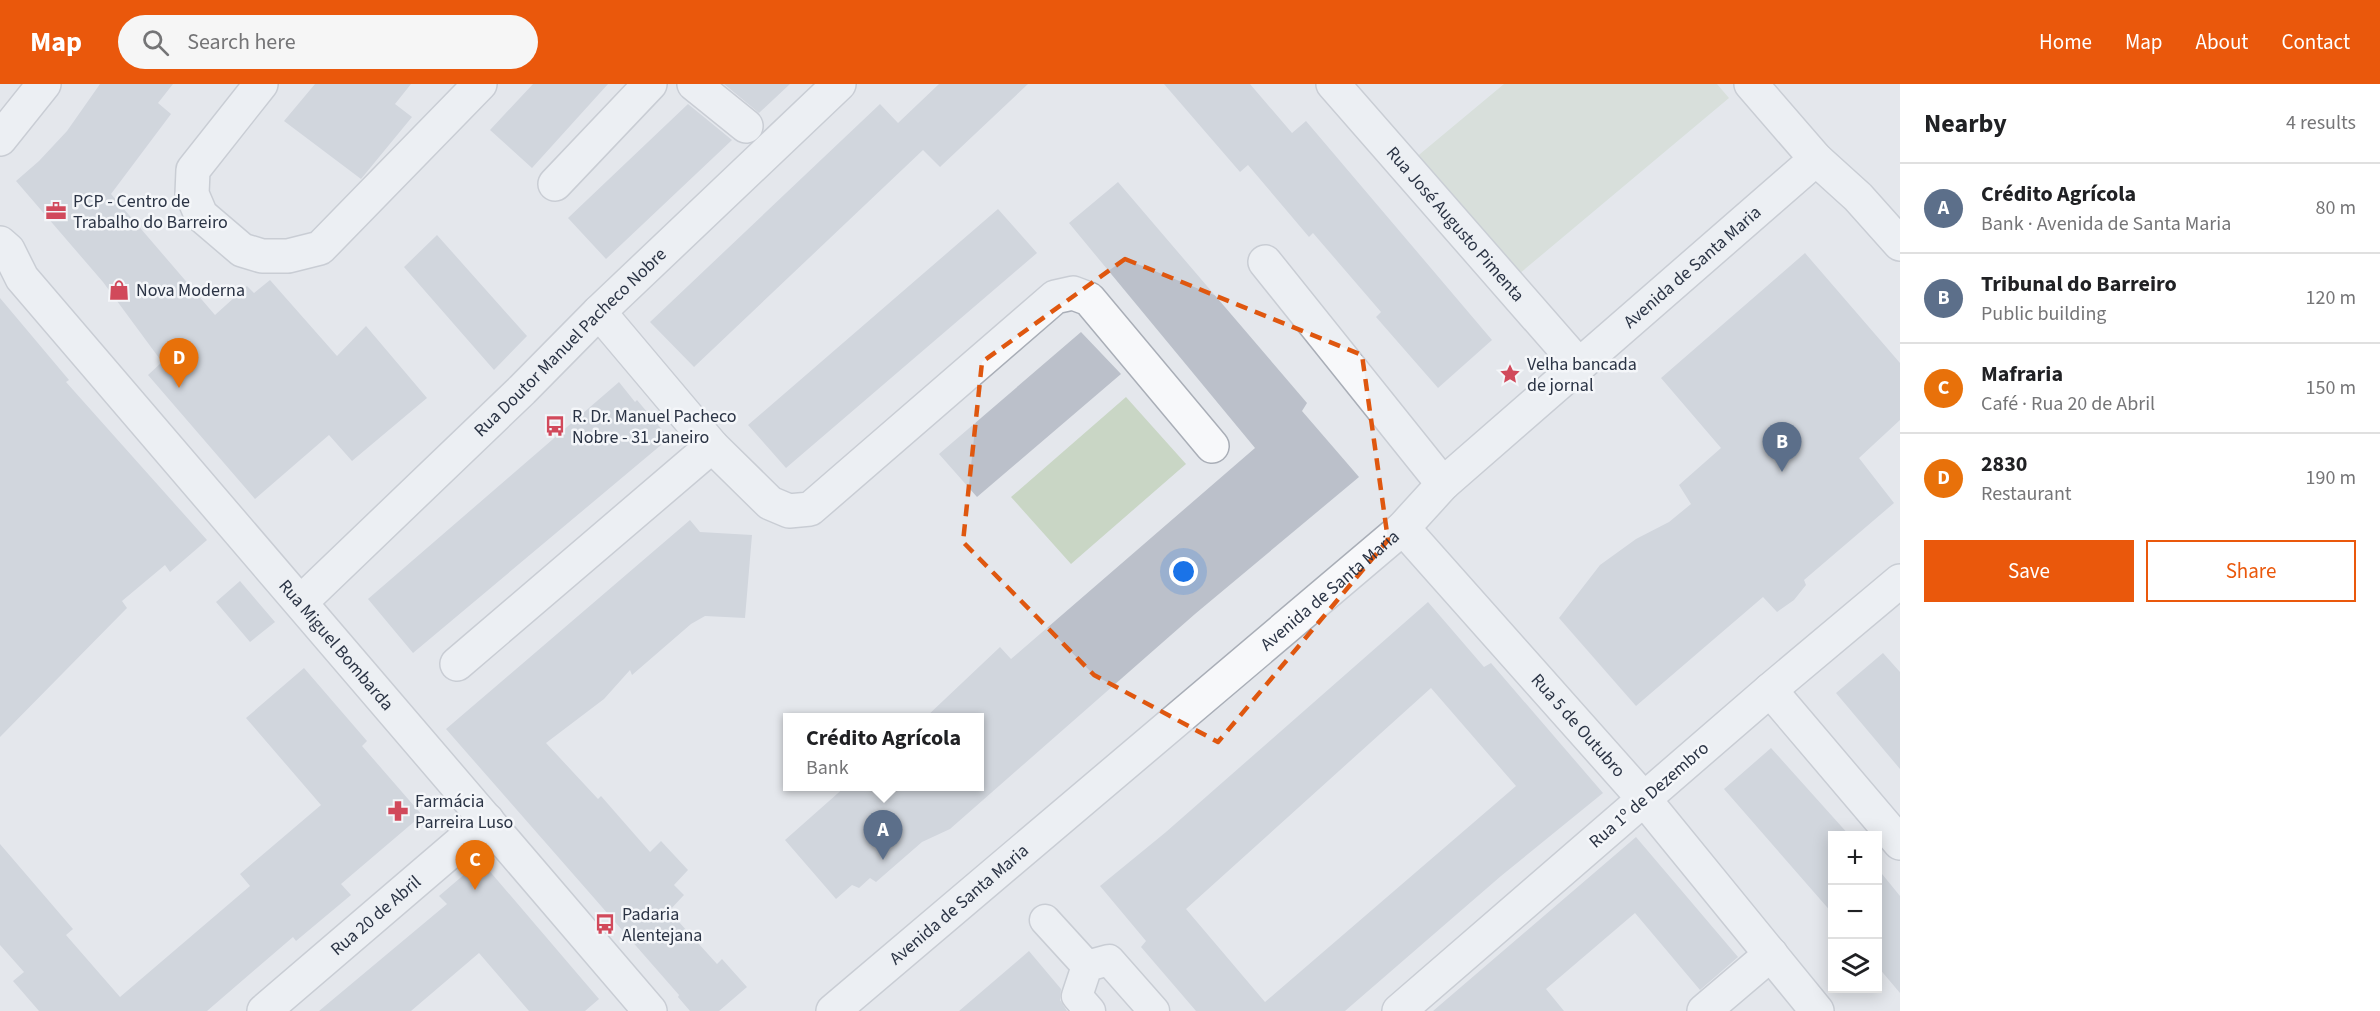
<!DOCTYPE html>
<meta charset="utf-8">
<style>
body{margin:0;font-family:"Source Sans 3",sans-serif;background:#f6f6f6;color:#202124}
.controls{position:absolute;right:18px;bottom:18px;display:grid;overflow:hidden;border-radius:0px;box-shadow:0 3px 15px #0003}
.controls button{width:54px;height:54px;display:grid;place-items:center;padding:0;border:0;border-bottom:2px solid #e0e0e0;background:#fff;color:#202124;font:30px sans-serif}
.you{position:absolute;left:1184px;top:488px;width:21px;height:21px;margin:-15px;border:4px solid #fff;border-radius:50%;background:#1a73e8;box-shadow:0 0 0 9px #1a73e833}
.badge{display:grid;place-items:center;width:39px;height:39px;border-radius:50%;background:#ea580c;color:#fff;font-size:20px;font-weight:700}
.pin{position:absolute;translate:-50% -50px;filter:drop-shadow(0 2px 3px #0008)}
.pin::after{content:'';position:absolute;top:32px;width:21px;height:18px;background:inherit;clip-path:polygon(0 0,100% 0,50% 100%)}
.popup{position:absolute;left:783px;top:629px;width:201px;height:78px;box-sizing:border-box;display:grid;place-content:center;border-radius:0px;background:#fff;filter:drop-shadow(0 2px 4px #0005);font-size:20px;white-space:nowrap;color:#757577}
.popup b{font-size:22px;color:#202124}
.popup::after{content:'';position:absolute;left:50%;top:100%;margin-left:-12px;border:12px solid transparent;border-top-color:#fff}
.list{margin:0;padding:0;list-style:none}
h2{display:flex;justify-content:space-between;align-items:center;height:78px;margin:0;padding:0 24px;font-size:26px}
h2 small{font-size:20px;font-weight:400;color:#757577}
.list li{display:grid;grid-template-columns:39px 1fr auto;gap:18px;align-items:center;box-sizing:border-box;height:90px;padding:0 24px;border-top:2px solid #e0e0e0}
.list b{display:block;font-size:22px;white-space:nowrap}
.list p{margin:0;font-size:20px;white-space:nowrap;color:#757577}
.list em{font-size:20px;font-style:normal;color:#757577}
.actions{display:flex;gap:12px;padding:18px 24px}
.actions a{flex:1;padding:14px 0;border:2px solid #ea580c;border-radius:0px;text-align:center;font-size:21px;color:#ea580c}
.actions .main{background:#ea580c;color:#fff}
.icon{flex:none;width:33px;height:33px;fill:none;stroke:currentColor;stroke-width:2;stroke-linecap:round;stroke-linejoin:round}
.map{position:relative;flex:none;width:1900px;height:927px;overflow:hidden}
header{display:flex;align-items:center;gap:36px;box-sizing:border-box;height:84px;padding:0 30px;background:#ea580c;color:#fff}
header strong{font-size:28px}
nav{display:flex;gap:33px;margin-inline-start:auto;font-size:21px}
.search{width:420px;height:54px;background:#f6f6f6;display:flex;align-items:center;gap:15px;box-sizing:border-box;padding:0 21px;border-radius:33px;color:#757577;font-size:22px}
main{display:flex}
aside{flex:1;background:#fff}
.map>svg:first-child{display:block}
.green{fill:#c9d6c5}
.building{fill:#bbc0ca;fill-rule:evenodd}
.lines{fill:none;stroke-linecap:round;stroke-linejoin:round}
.pedestrian-casing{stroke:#a9aeb7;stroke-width:33}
.minor-casing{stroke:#a9aeb7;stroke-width:36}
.tertiary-casing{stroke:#a9aeb7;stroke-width:36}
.pedestrian{stroke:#f7f8fa;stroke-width:30}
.minor{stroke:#f7f8fa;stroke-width:33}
.tertiary{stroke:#f7f8fa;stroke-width:33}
.marked{fill:none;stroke:#df570f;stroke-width:4.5;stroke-dasharray:12 8;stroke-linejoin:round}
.labels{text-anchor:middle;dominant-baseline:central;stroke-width:5;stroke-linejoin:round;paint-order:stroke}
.poi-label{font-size:18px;fill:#2b3445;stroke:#f4f6f9;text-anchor:start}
.street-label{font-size:18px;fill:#2b3445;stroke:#f4f6f9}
</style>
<header>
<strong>Map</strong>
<div class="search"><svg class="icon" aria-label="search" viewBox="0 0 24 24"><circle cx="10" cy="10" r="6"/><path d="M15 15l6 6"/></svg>Search here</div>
<nav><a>Home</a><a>Map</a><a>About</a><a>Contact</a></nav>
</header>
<main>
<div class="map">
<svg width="1900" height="927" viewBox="0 0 1900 927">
<rect width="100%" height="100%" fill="#e4e7ec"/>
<path class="green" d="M 1504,0 L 1717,0 L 1729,14 L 1519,190 L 1414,75 Z
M 1126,313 L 1186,380 L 1071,480 L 1011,413 Z"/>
<path class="building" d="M 100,0 L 173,0 L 158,19 L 171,30 L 111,110 L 215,231 L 247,202 L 254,209 L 270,196 L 337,272 L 366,242 L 427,314 L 352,377 L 329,351 L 255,415 L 148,291 L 162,278 L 103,198 L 16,97 L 39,77 L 67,47 Z
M 315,0 L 411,0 L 395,20 L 412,33 L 361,95 L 284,37 Z
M 533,0 L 608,0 L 532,84 L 490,46 Z
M 724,0 L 790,0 L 759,29 Z
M 939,0 L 1028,0 L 940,83 L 923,66 L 694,283 L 650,238 L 880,20 L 898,39 Z
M 1164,0 L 1250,0 L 1292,49 L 1306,37 L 1492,256 L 1438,304 L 1376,233 L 1381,228 L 1313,149 L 1309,153 L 1248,81 L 1240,88 Z
M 688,20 L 732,56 L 606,175 L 568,134 Z
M 1118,98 L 1307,319 L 1302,327 L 1359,393 L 1195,530 L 950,745 L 922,758 L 876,798 L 870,794 L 859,804 L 852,801 L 836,815 L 785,756 L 846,702 L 979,702 L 979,633 L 926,633 L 1000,563 L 1011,575 L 1255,364 L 1069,139 Z
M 998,125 L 1037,169 L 786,384 L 748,341 Z
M 437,151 L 527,252 L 494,286 L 404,183 Z
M 1805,169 L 1900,279 L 1900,336 L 1859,374 L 1894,419 L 1804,496 L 1806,501 L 1794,516 L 1777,528 L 1763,513 L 1636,622 L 1559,534 L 1600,481 L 1636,455 L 1669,438 L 1691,420 L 1679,401 L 1721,364 L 1661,294 Z
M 0,214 L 69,296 L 66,298 L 207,456 L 170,488 L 165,481 L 122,517 L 127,524 L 0,653 Z
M 1081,248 L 1121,290 L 977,413 L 939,370 Z
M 619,298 L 635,318 L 637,316 L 664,348 L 667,356 L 413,569 L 368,515 Z
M 690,436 L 700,448 L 752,451 L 745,534 L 705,532 L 691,540 L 632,591 L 630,586 L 604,615 L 546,659 L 598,715 L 601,712 L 650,768 L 661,757 L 688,786 L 674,801 L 684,811 L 669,827 L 717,880 L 722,875 L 747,903 L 719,927 L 690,927 L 678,913 L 679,911 L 446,645 Z
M 240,497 L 275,538 L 250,558 L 216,518 Z
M 1428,518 L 1484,583 L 1491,579 L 1603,709 L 1501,792 L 1345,927 L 1196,927 L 1141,863 L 1146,857 L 1100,802 L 1166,748 ZM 1431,604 L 1516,702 L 1265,918 L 1186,825 Z
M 1883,569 L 1900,588 L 1900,685 L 1836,609 Z
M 304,584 L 367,657 L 362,662 L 422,731 L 341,800 L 351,811 L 296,857 L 293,853 L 207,927 L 39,927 L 13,897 L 24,888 L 0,861 L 0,760 L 73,845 L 66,851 L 120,913 L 250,802 L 240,790 L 321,721 L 246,634 Z
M 1771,664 L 1850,752 L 1833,752 L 1833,830 L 1724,705 Z
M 1636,753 L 1738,873 L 1700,906 L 1635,829 L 1546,905 L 1564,927 L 1433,927 Z
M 473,783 L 487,784 L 599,915 L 585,927 L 529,927 L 479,869 L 411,927 L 319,927 L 447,820 L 439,812 Z
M 1878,785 L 1900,812 L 1900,909 L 1878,883 Z
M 1029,867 L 1061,905 L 1060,916 L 1067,927 L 959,927 Z"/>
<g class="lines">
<g class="pedestrian-casing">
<path id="pedestrian" d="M 1045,836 L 1087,882
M 1087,882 L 1109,876 L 1154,927
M 1087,882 L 1077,912 L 1090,927"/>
</g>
<g class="minor-casing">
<g id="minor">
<path d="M 261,0 L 193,86 L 192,110 L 201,131 L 242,166 L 262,172 L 288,172 L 320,164 L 480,0"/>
<path d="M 694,0 L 746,42"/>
<path id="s1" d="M 1333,0 L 1578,280"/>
<path d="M 1751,0 L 1816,75 L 1858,113 L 1900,160"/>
<path d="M 0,55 L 44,0"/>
<path d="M 555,100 L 650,0"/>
<path d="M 1265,178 L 1443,400"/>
<path d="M 599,228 L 712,362 L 770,419 L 789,427 L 810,425 L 1055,213 L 1073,209 L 1089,215 L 1212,362"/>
<path id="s2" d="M 1403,444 L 1644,715 L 1817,927"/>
<path d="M 457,580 L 712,362"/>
<path d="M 1770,606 L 1900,759"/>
<path id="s3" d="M 833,927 L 1403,444 L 1443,400 L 1816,75"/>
<path d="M 1399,927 L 1770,606 L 1900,497"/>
<path d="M 1704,927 L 1771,870"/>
</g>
</g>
<g class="tertiary-casing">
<g id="tertiary">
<path id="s4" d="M 0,159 L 8,166 L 22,194 L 650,927"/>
<path id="s5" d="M 301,518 L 522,306 L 599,228 L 839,0"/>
<path id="s6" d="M 264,927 L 487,736"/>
</g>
</g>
<use href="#pedestrian" class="pedestrian"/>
<use href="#minor" class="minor"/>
<use href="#tertiary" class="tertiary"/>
</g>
<path d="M0 0H1900V927H0ZM 1125,175 L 1362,271 L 1388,456 L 1218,658 L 1094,591 L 963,458 L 982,278 Z" fill="#e4e7ec" fill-opacity=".55" fill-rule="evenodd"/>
<path class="marked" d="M 1125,175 L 1362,271 L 1388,456 L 1218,658 L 1094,591 L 963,458 L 982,278 Z"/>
<defs>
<g id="office-bare" transform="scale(1.62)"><path d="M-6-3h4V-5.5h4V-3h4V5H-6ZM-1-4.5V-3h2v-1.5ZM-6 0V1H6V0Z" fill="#d1495b" stroke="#f4f6f9" stroke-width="2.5" paint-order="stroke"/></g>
<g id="shop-bare" transform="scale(1.62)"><path d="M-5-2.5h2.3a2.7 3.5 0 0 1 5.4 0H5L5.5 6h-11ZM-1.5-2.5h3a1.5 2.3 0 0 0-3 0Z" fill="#d1495b" stroke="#f4f6f9" stroke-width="2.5" paint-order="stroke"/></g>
<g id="sight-bare" transform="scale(1.62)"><path d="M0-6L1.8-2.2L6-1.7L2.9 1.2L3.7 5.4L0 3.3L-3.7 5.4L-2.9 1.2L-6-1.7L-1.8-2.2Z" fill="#d1495b" stroke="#f4f6f9" stroke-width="2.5" paint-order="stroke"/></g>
<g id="bus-bare" transform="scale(1.62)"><path d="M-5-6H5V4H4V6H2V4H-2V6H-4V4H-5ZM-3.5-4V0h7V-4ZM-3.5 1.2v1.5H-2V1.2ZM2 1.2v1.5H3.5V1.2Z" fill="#d1495b" stroke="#f4f6f9" stroke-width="2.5" paint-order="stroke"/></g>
<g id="pharmacy-bare" transform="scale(1.62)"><path d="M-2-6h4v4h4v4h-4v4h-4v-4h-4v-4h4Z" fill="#d1495b" stroke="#f4f6f9" stroke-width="2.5" paint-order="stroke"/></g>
</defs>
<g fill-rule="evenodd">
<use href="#office-bare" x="56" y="127"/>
<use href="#shop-bare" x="119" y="206"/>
<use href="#sight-bare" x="1510" y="290"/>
<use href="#bus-bare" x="555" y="342"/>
<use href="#pharmacy-bare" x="398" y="727"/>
<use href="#bus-bare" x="605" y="840"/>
</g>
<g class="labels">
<g class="poi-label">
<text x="73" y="117">PCP - Centro de<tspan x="73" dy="21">Trabalho do Barreiro</tspan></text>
<text x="136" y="206">Nova Moderna</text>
<text x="1527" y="280">Velha bancada<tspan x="1527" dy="21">de jornal</tspan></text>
<text x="572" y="332">R. Dr. Manuel Pacheco<tspan x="572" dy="21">Nobre - 31 Janeiro</tspan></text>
<text x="415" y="717">Farmácia<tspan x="415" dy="21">Parreira Luso</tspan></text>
<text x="622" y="830">Padaria<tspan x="622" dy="21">Alentejana</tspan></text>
</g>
<g class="street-label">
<text stroke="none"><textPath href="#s1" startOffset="186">Rua José Augusto Pimenta</textPath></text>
<text stroke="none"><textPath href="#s3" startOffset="1137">Avenida de Santa Maria</textPath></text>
<text stroke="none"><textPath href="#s5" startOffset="374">Rua Doutor Manuel Pacheco Nobre</textPath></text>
<text stroke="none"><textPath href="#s3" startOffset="651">Avenida de Santa Maria</textPath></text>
<text stroke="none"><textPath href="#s4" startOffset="525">Rua Miguel Bombarda</textPath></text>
<text stroke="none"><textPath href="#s2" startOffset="264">Rua 5 de Outubro</textPath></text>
<text transform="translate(1649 711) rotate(-41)">Rua 1º de Dezembro</text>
<text stroke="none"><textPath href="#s3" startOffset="165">Avenida de Santa Maria</textPath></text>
<text stroke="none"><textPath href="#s6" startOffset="147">Rua 20 de Abril</textPath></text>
</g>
</g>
</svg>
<div class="controls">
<button>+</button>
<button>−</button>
<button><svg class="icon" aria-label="layers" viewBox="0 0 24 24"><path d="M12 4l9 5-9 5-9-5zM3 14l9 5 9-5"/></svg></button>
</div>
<div class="you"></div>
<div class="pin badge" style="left:883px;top:776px;background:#5c6f8a">A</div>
<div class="popup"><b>Crédito Agrícola</b>Bank</div>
<div class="pin badge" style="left:1782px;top:388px;background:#5c6f8a">B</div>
<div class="pin badge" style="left:475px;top:806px;background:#e8710a">C</div>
<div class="pin badge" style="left:179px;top:304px;background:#e8710a">D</div>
</div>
<aside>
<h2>Nearby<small>4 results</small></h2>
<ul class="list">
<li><span class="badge" style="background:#5c6f8a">A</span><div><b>Crédito Agrícola</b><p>Bank · Avenida de Santa Maria</p></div><em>80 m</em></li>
<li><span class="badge" style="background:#5c6f8a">B</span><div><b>Tribunal do Barreiro</b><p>Public building</p></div><em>120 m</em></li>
<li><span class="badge" style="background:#e8710a">C</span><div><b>Mafraria</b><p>Café · Rua 20 de Abril</p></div><em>150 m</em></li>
<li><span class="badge" style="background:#e8710a">D</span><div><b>2830</b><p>Restaurant</p></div><em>190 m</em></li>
</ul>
<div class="actions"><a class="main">Save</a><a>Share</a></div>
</aside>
</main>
